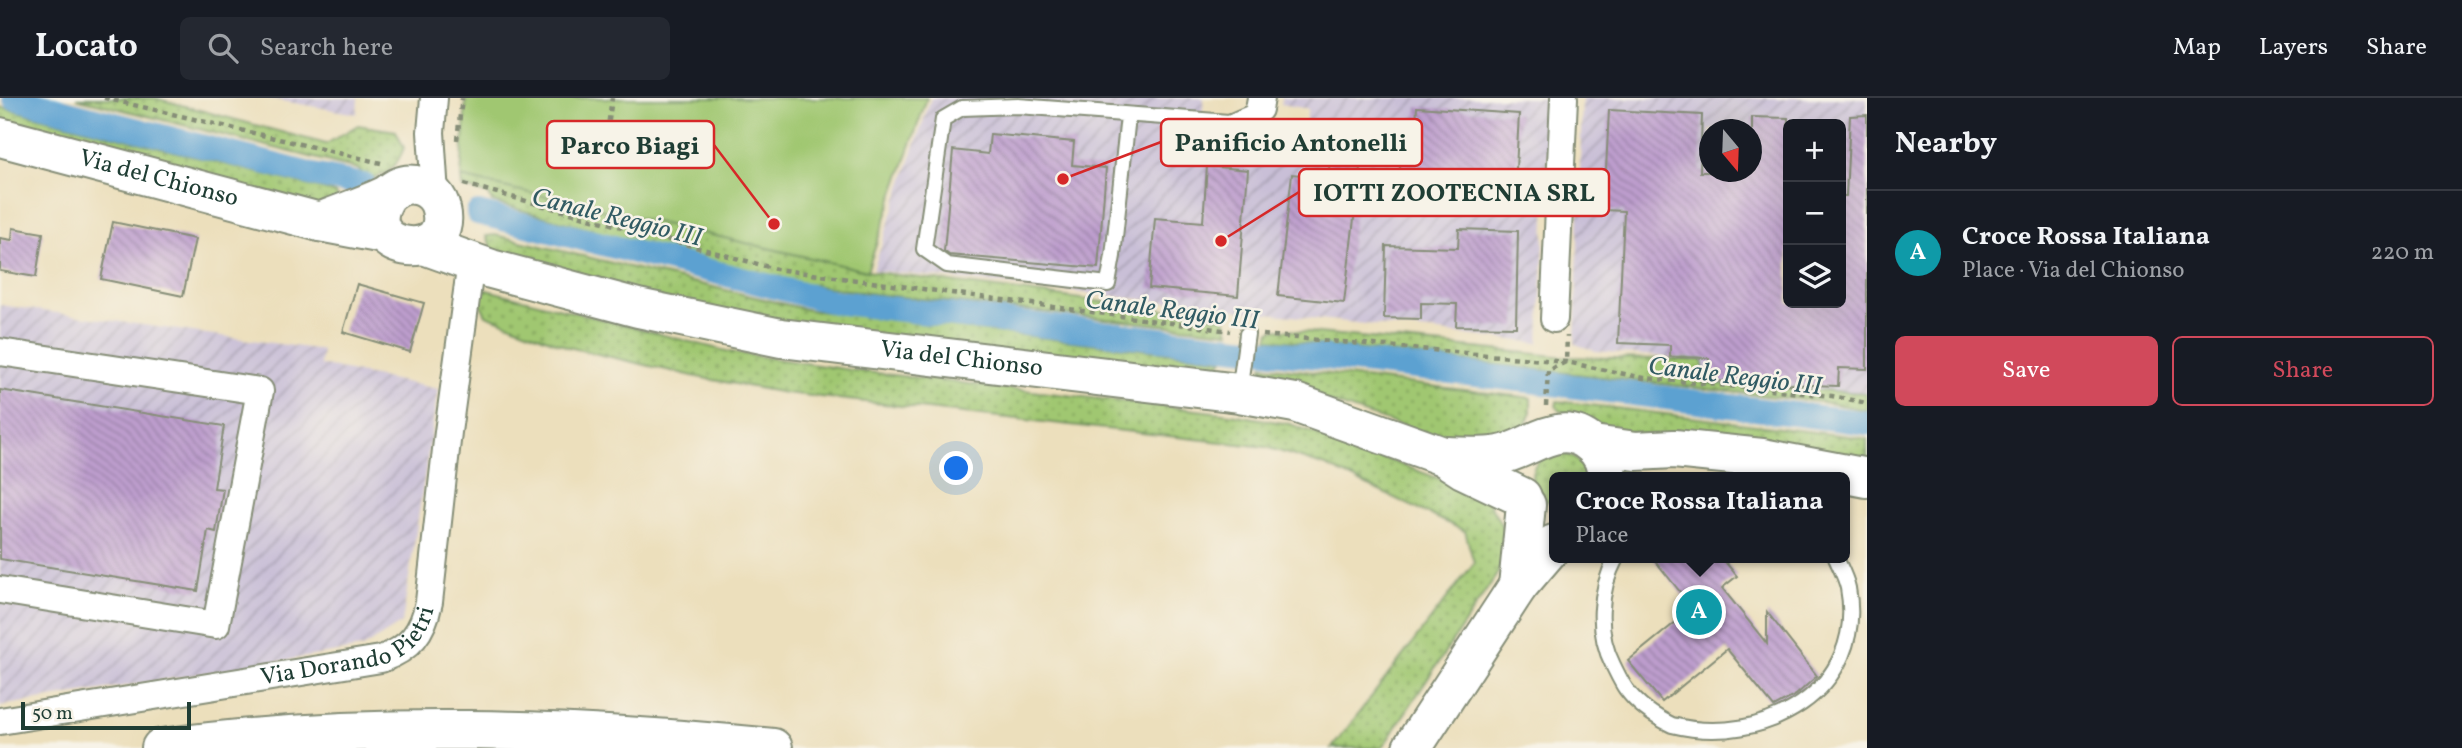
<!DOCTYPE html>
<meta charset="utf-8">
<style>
body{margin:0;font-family:Vollkorn,serif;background:#242831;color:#f1f3f6}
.controls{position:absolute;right:21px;top:21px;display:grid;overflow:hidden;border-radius:10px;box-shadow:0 7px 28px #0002}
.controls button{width:63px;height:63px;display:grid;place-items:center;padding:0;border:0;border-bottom:2px solid #363941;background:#171b24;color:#f1f3f6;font:35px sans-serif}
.compass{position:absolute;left:1699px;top:21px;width:63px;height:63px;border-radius:50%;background:#171b24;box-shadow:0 7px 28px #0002;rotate:161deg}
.scale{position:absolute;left:21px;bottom:18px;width:170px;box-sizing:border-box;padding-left:7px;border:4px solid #1f3d34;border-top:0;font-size:19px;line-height:24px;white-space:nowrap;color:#1f3d34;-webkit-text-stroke:5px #f7f3e8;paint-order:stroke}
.you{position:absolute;left:957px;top:371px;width:24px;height:24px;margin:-18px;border:5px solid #fff;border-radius:50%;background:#1a73e8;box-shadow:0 0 0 10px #1a73e833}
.badge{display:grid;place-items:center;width:46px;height:46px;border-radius:50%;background:#d1495b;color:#fff;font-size:23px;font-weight:700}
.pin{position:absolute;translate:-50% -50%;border:4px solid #fff;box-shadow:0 2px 7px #0006}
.popup{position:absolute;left:1549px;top:374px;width:301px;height:91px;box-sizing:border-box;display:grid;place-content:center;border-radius:10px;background:#171b24;filter:drop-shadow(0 2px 5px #0005);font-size:23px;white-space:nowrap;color:#9ea1a6}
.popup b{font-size:26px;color:#f1f3f6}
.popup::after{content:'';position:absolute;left:50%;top:100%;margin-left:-14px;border:14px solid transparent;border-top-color:#171b24}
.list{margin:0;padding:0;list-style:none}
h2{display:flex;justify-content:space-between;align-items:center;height:91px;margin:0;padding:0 28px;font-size:30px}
h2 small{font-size:23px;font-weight:400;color:#9ea1a6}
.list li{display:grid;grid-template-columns:46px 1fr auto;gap:21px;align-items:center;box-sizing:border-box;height:126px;padding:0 28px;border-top:2px solid #363941}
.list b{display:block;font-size:26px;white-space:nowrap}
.list p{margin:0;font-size:23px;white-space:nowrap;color:#9ea1a6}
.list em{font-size:23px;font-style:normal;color:#9ea1a6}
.actions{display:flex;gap:14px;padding:21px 28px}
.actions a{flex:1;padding:16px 0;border:2px solid #d1495b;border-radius:10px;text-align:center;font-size:24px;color:#d1495b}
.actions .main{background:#d1495b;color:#fff}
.icon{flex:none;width:38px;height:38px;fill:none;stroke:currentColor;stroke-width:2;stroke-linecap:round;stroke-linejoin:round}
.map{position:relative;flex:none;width:1867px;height:650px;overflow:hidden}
header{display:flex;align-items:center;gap:42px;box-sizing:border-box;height:98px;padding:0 35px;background:#171b24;border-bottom:2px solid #363941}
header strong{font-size:33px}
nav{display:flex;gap:38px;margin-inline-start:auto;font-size:24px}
.search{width:490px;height:63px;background:#242831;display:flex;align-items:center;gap:18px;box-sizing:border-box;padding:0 24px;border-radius:10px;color:#9ea1a6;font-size:26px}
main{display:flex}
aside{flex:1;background:#171b24}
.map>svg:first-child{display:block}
.industrial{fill:url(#industrial-furrows);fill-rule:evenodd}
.grass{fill:url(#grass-dots);stroke:#608252;stroke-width:2}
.green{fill:#a0c771;stroke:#608252;stroke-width:2}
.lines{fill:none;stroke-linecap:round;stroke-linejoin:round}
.canal{stroke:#5ca1d1;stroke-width:24}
.building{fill:url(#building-back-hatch)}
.lane-casing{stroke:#868e78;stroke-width:18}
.street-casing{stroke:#868e78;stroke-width:30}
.secondary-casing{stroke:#868e78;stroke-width:42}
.highway-casing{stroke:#868e78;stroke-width:42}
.path{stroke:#868e78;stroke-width:4.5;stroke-dasharray:5 5;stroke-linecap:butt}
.lane{stroke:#fff;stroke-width:14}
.street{stroke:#fff;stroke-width:26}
.secondary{stroke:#fff;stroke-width:38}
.highway{stroke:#fff;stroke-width:38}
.labels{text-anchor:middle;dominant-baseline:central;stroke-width:5;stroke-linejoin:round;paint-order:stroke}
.street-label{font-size:24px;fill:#1f3d34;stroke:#f7f3e8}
.water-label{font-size:26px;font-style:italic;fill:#315b63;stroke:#f7f3e8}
.leader{fill:none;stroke:#d62828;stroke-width:2.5}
.callout-dot{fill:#d62828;stroke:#f7f3e8;stroke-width:2.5}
.callout{fill:#f7f3e8;stroke:#d62828;stroke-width:2.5}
.callout-label{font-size:26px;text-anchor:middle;font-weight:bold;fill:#1f3d34}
</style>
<header>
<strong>Locato</strong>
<div class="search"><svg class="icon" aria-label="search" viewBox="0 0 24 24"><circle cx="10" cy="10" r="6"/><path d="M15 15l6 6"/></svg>Search here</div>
<nav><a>Map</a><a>Layers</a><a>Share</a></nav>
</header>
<main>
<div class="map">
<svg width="1867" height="650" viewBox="0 0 1867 650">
<defs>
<pattern id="industrial-furrows" width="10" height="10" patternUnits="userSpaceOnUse" patternTransform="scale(1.75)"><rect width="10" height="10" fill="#c9bfd7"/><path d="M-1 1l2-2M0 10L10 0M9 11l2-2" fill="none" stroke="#a39caf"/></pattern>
<pattern id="grass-dots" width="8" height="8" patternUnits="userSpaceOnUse" patternTransform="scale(1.75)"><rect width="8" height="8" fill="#a0c771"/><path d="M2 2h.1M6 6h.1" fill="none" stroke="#82a35e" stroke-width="1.8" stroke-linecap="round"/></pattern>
<pattern id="building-back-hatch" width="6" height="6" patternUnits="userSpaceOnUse" patternTransform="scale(1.75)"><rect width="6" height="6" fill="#bd9dcd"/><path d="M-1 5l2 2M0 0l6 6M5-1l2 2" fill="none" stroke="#9981a7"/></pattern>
</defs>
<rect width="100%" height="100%" fill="#f7f3e8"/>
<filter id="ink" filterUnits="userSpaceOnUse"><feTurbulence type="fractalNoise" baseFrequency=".0143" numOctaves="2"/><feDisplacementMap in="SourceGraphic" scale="14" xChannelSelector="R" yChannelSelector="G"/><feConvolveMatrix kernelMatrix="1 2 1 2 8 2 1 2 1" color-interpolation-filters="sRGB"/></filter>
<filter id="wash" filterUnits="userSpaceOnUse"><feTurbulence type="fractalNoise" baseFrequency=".00686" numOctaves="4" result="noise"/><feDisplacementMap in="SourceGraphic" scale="28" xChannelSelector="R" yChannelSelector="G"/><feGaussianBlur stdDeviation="1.57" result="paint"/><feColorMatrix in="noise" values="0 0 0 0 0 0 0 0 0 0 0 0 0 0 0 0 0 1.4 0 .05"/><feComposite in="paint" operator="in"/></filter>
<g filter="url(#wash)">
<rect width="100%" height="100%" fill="#ecdfbc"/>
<path class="industrial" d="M 265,0 L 358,0 L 357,16 Z
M 931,0 L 1204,0 L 1201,28 L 1303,36 L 1308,11 L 1281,6 L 1282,0 L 1551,0 L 1539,245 L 873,172 Z
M 1582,0 L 1867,0 L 1867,295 L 1702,285 L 1703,262 L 1595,253 L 1575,246 ZM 1788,26 L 1841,26 L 1841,205 L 1788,205 ZM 1710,32 L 1752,32 L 1752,74 L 1710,74 Z
M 0,207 L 322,252 L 320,267 L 438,291 L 402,525 L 362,550 L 0,608 Z"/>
<path class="grass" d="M 76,0 L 155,0 L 326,46 L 358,27 L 396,33 L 404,50 C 396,70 389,75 370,82 L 358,71 Z
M 0,9 L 326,92 L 336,96 L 339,103 L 319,114 L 0,32 Z
M 461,79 L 867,173 L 1225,220 L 1229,234 L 874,196 L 785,183 L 698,162 L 492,104 L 489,97 L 462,89 Z
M 495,137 L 809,212 L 1223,261 L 1211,283 L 777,228 L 497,161 L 486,138 Z
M 479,190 L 730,254 L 858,273 L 1231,316 L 1290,326 L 1459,388 L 1487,401 L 1502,428 L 1505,446 L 1499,473 L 1382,650 L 1332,650 L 1474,465 L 1465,433 L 1326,368 L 1266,349 L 785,295 L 697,279 L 568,249 L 486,217 L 476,197 Z
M 1277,231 L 1567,259 L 1703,262 L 1703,285 L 1866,295 L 1867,312 L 1822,304 L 1268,241 L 1270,233 Z
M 1262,268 L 1531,300 L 1531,314 L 1524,330 L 1478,353 L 1263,282 L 1261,276 Z
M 1557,303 L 1855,339 L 1867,341 L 1867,367 L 1607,331 L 1560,313 L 1556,309 Z
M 1556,355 C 1572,355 1582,363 1585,379 L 1554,379 L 1554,406 C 1536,402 1523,376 1540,362 C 1544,359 1551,357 1556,355 Z"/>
<path class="green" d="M 466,0 L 927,0 L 867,173 L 461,79 Z"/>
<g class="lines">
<path class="canal" d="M 14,0 L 318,78 L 364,87
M 478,115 L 834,204 L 1529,283 L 1867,325"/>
</g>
<g id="blocks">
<path class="building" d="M 1417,9 L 1519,16 L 1515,89 L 1399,82 L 1401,58 L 1414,59 Z
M 1609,12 L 1702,17 L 1700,74 L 1752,74 L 1752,19 L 1788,20 L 1788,205 L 1841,205 L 1841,98 L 1846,98 L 1850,18 L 1867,17 L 1867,271 L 1839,270 L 1838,288 L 1708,283 L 1709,260 L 1670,259 L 1670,247 L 1618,245 L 1624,113 L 1604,112 Z
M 990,36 L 1074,44 L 1072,67 L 1106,70 L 1098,170 L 949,157 L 944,153 L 953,52 L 988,56 Z
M 1330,59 L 1350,61 L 1349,69 L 1360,70 L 1344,205 L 1278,198 L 1292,76 L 1309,78 L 1309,71 L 1329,73 Z
M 1207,68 L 1248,72 L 1238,198 L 1149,190 L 1155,120 L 1203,124 Z
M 113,124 L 195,141 L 183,198 L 101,181 Z
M 13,130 L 43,135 L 36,179 L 0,173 L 0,140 L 12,142 Z
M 1459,131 L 1518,133 L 1516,229 L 1456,228 L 1457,206 L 1421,205 L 1421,221 L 1384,220 L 1386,148 L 1458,150 Z
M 357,186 L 424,205 L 410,254 L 343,234 Z
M 0,292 L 224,328 L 214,390 L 223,391 L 216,434 L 208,432 L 198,493 L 0,461 Z
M 1653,460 L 1722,460 L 1737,478 L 1722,490 L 1767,546 L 1767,514 L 1817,578 L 1796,597 L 1774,609 L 1727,551 L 1662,604 L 1628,563 L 1693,510 Z"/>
</g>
</g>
<g filter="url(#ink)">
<use href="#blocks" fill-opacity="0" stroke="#868e78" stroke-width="2"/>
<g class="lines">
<g class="lane-casing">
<path id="lane" d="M 1128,18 L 1113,158 L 1108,186 L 947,167 L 924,151 L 943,21 L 962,10 L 1018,8 L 1229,24 L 1259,11
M 1239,294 L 1247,236
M 1616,460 C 1599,492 1596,534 1613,567 C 1617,575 1621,584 1626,591 C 1637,606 1655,619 1672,627 C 1764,650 1867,592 1848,490 C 1846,480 1840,469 1836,460"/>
</g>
<g class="street-casing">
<g id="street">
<path d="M 434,0 L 431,34 L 435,97"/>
<path d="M 1259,11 L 1261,0"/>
<path d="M 1554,221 L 1564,0"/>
<path d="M 0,254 L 260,293 L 216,527 L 0,492"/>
<path id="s1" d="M 0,623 L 381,561 C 410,551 423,534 429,504 L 448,334 L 471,164"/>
</g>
</g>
<g class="secondary-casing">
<g id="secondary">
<path id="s2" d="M 0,39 L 320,124 L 384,136"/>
<path d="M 320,124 C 341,115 364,108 385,98 C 390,95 394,91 399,89 C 405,86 413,86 420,88 C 430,91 439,100 441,111 C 455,169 349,155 387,97"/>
<path id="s3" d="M 424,147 L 491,171 L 638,210 L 781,240 L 1239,295 L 1295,305 L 1443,358 L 1463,371 L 1522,399"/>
<path d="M 1593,347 L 1636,353 L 1674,351 L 1762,360 L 1867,380"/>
<path d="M 1445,358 C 1463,359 1482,360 1500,357 C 1531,351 1560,319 1591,346 C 1602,354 1606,366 1607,379"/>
<path d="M 1518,488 L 1526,407"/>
<path d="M 1412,650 L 1518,488 L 1554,446"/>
</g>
</g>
<g class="highway-casing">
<path id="highway" d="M 161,650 C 366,622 568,630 773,650"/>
</g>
<path class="path" d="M 104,0 L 381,65
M 457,42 L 462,0
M 606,43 L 612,0
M 464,86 L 776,171 L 1230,233
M 1263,237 L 1566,264 L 1644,280 L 1832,298 L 1867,305
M 1546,308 L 1548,272 L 1566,264 L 1567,238"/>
<use href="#lane" class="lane"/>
<use href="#street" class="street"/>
<use href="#secondary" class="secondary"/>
<use href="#highway" class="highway"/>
</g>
</g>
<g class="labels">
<g class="street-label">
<text stroke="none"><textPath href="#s2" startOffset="164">Via del Chionso</textPath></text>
<text stroke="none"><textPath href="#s3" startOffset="551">Via del Chionso</textPath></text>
<text stroke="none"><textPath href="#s1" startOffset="362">Via Dorando Pietri</textPath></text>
</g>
<g class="water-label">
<text transform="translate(617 120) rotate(14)">Canale Reggio III</text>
<text transform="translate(1172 213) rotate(7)">Canale Reggio III</text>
<text transform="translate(1735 279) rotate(7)">Canale Reggio III</text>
</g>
</g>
<path class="leader" d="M1063 81L1161 44M774 126L714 47M1221 143L1299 94"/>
<g class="callout-dot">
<circle cx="1063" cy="81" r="7"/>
<circle cx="774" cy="126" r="7"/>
<circle cx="1221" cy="143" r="7"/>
</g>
<g class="callout">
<rect x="1161" y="21" width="261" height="47" rx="7"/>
<rect x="547" y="23" width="167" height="47" rx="7"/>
<rect x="1299" y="71" width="310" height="47" rx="7"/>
</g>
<g class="callout-label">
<text x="1291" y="53">Panificio Antonelli</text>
<text x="630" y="56">Parco Biagi</text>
<text x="1454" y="103">IOTTI ZOOTECNIA SRL</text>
</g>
</svg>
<div class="controls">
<button>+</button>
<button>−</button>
<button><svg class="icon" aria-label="layers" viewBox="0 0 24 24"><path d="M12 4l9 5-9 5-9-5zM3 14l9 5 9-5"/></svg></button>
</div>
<svg class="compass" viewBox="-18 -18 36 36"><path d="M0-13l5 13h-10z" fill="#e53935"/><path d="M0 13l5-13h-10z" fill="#9ea1a6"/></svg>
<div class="scale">50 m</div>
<div class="you"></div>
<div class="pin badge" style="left:1699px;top:514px;background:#0f9aa8">A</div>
<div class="popup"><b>Croce Rossa Italiana</b>Place</div>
</div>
<aside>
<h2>Nearby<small></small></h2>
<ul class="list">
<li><span class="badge" style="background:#0f9aa8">A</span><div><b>Croce Rossa Italiana</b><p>Place · Via del Chionso</p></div><em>220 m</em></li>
</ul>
<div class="actions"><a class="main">Save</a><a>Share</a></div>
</aside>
</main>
